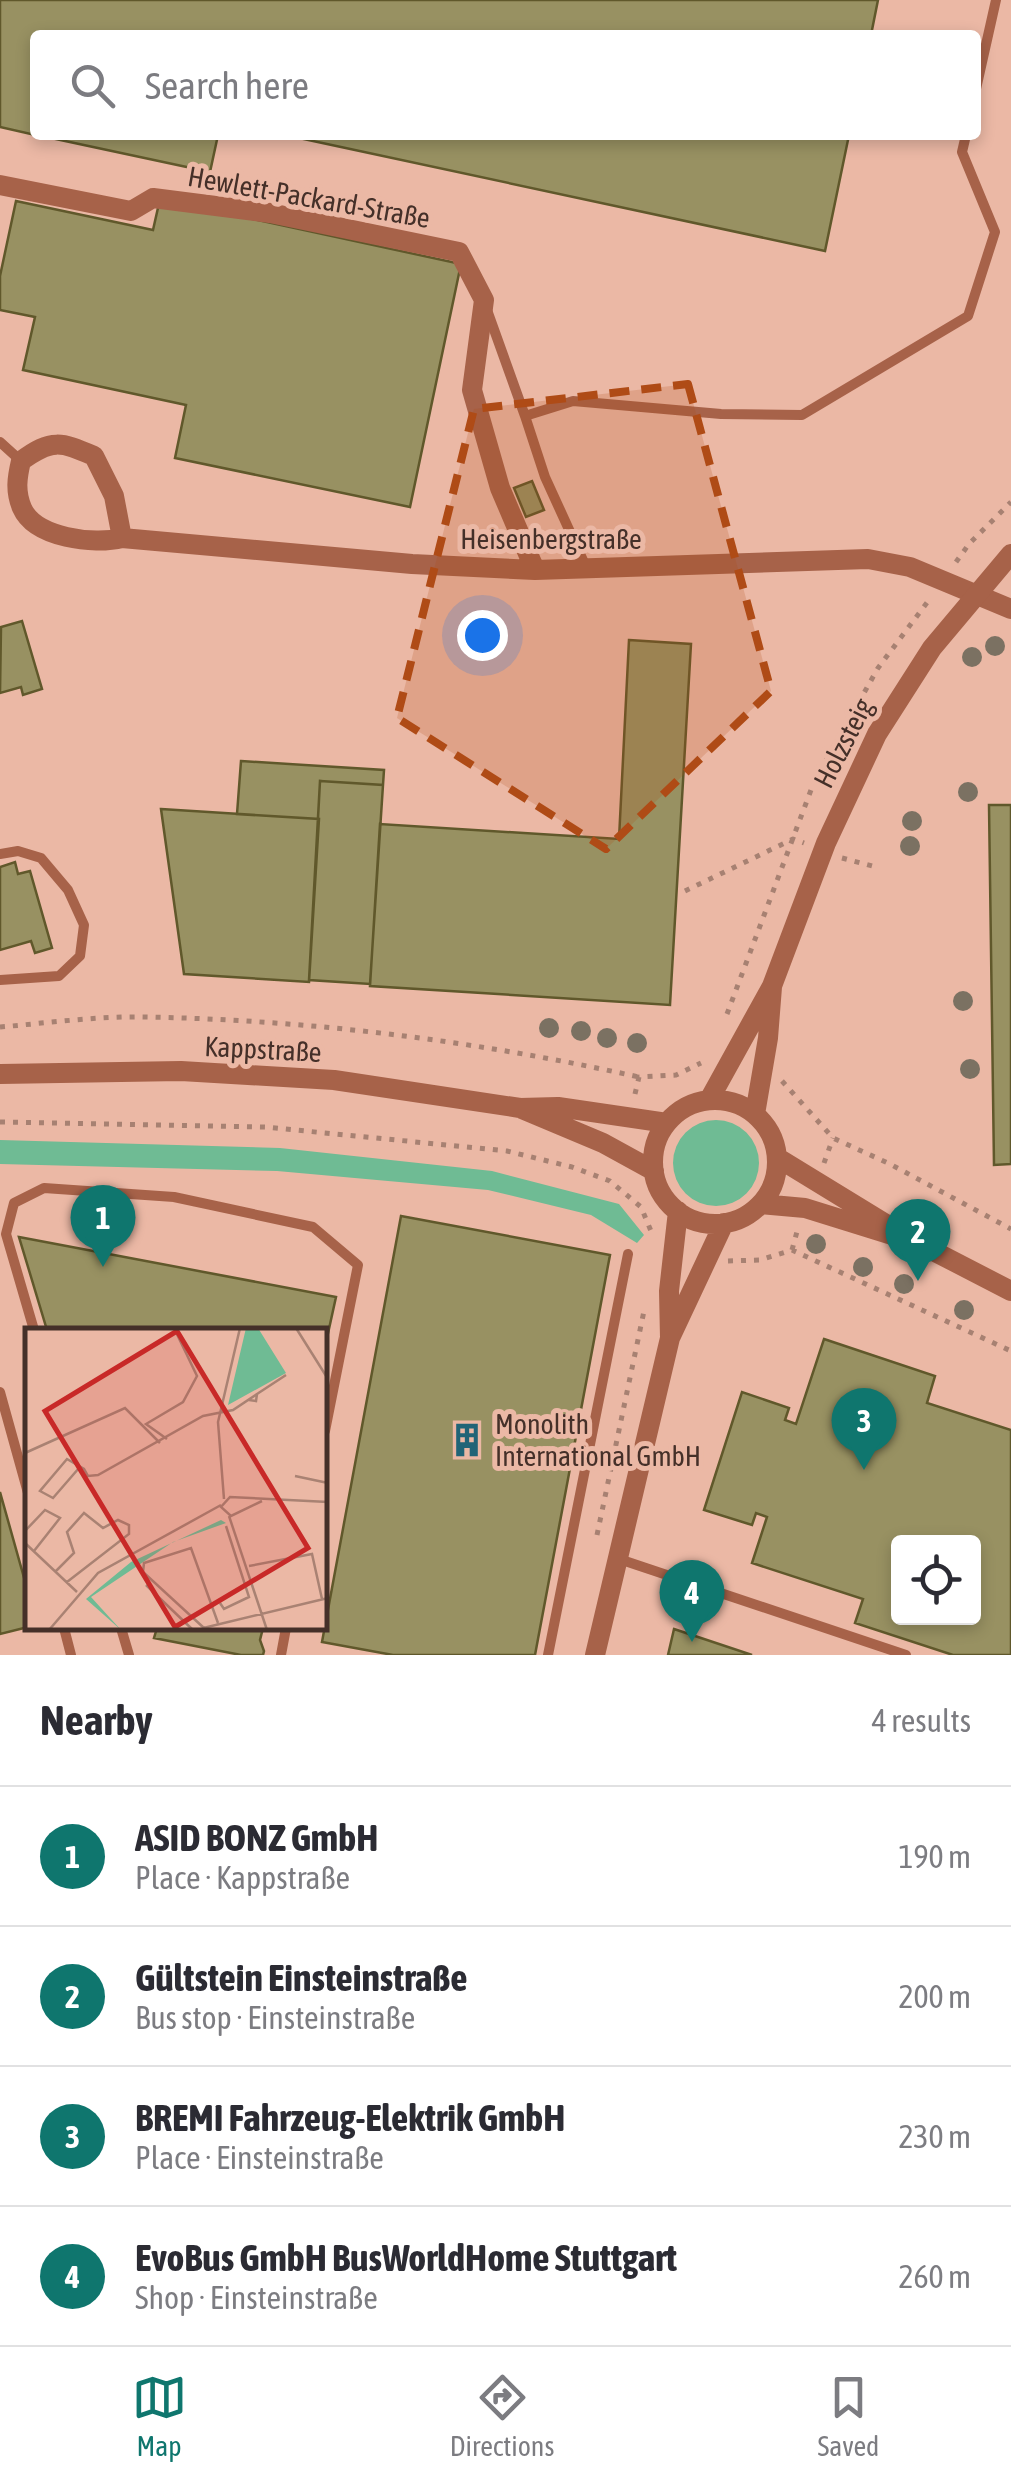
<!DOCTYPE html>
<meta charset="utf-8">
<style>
body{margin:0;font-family:"Asap Condensed",sans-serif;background:#f2f2f3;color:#2b2b33}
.controls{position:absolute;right:30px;bottom:30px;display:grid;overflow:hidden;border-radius:10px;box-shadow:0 5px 15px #0003}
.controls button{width:90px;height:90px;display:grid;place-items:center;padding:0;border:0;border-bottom:2px solid #e1e1e2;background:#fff;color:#2b2b33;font:50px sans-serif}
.you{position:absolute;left:482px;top:635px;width:35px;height:35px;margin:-25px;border:8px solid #fff;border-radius:50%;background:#1a73e8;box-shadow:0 0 0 15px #1a73e833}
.badge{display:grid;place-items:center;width:65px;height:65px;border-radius:50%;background:#0f766e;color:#fff;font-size:32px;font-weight:700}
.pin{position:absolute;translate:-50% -82px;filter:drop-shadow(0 2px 5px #0008)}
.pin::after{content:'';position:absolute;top:52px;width:35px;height:30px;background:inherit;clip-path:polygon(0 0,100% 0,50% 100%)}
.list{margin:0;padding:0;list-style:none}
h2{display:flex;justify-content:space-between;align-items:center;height:130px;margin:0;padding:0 40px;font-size:42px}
h2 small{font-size:32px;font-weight:400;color:#7c7c81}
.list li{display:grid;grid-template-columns:65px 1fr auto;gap:30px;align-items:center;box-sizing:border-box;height:140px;padding:0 40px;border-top:2px solid #e1e1e2}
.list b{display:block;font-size:38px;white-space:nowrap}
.list p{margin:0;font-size:32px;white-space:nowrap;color:#7c7c81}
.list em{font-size:32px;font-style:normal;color:#7c7c81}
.icon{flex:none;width:55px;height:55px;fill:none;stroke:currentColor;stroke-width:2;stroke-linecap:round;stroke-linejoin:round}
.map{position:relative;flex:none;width:1011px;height:1655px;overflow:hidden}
.search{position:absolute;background:#fff;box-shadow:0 5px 15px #0003;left:30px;right:30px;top:30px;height:110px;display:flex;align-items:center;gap:25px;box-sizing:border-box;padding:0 35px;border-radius:10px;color:#7c7c81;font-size:38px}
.sheet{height:690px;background:#fff}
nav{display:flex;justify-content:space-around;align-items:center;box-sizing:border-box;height:140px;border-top:2px solid #e1e1e2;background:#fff;font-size:28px;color:#7c7c81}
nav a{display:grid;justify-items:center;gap:5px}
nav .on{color:#0f766e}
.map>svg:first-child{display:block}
.green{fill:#6fbb94}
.building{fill:#989162;stroke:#60582b;stroke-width:2.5;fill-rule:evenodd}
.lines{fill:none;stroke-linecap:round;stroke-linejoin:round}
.path{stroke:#a78172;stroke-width:5;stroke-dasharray:5 8;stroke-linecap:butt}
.service{stroke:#a76249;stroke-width:10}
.minor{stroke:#a76249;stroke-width:20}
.tertiary{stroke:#a76249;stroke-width:20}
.tree{fill:#7b7162}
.marked{fill:#af4b16;fill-opacity:0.2;stroke:#af4b16;stroke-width:8;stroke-dasharray:20 12;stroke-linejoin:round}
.labels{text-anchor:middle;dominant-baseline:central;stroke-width:10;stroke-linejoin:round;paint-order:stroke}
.street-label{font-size:28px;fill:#453029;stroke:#ebb8a5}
.poi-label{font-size:28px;fill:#453029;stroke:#ebb8a5;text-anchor:start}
.inset-road{fill:none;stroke:#a98273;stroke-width:2.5}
.view{fill:#c82928;fill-opacity:0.15;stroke:#c82928;stroke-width:5}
.inset-edge{fill:none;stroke:#453029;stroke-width:5}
</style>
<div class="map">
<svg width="1011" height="1655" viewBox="0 0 1011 1655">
<rect width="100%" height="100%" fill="#ebb8a5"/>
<path class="green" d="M673 1163a43 43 0 1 1 86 0a43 43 0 1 1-86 0Z
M 0,1140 L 280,1148 L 492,1171 L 619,1204 L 644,1235 L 637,1243 L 591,1215 L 488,1190 L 277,1171 L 0,1164 Z"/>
<path class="building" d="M 0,0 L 878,0 L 871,35 L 35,35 L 35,135 L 0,127 Z
M 37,135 L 218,135 L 210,172 Z
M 285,135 L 849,135 L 825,251 Z
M 160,199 L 461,264 L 410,507 L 175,458 L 186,405 L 23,370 L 35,317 L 0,310 L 0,276 L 16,201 L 153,230 Z
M 532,481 L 544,510 L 526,517 L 514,488 Z
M 22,621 L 42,689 L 23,695 L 21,687 L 0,693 L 1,627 Z
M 629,640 L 691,644 L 670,1005 L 370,986 L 380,824 L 619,839 Z
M 241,761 L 384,770 L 383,785 L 320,781 L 318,819 L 237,814 Z
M 320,781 L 383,785 L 370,984 L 309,980 Z
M 989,805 L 1011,805 L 1011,1164 L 994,1165 Z
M 161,809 L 319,819 L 309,982 L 184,974 Z
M 15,862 L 18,874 L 30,871 L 52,948 L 35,953 L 31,941 L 0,950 L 0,867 Z
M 401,1216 L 610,1255 L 535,1655 L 393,1655 L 322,1642 Z
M 19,1237 L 336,1297 L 325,1347 L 325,1330 L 47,1330 Z
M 824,1339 L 935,1376 L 927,1403 L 1011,1430 L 1011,1655 L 953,1655 L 855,1623 L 863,1599 L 752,1563 L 767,1517 L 756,1513 L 752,1525 L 704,1510 L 742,1392 L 789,1408 L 785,1420 L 796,1424 ZM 898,1542 L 974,1542 L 974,1618 L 898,1618 Z
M 0,1492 L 28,1592 L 28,1627 L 0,1634 Z
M 157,1628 L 263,1628 L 260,1640 L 264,1651 L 263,1655 L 241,1655 L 154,1638 Z
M 674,1629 L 752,1655 L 668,1655 Z"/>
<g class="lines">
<path class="path" d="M 956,562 L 969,544 L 1011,502
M 842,858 L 876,867
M 685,891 L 793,839 L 804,843
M 727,1014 L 814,782 L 878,668 L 929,600
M 0,1027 C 48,1023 97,1016 145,1017 C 312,1020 476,1041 639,1077
M 782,1081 L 833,1138 L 890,1164 L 1011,1229
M 635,1094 L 639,1077 L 676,1075 L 701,1063
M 0,1122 L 265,1127 L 507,1151 L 572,1167 L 610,1181 L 641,1207 L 651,1231
M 824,1163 L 833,1138
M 792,1250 L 798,1228
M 728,1261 L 760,1260 L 792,1250 L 1011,1351
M 597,1535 L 644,1311"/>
<path class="service" d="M 976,89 L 996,0
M 487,310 L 525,416
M 0,442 L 21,461
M 587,569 L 545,477 L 525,416 L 573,401 L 721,414 L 802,415 L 968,316 L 995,232 L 962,152 L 966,135
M 0,854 L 18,851 L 41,858 L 68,890 L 84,925 L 80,956 L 59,976 L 0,980
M 34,1330 L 6,1234 L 14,1203 L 44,1188 L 174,1197 L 313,1227 L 358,1265 L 325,1431
M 0,1392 L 28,1493
M 619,1559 L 906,1655
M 64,1628 L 71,1655
M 121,1628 L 129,1655
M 281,1655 L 286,1628
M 548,1655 L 628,1254"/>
<path class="minor" d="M 0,185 L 131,211 L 153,198 L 270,213 L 459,252 L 484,300 L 472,390 L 500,488 L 535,570
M 122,538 L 114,496 L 94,456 C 61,442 52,438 21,461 C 17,478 15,491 22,508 C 35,538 94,545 122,538 L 412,564 L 535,570 L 868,559 L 910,567 L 1011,609"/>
<path class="tertiary" d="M 0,1074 L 181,1071 L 334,1080 L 520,1108 L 558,1107 L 667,1123
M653 1162a62 62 0 1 1 124 0a62 62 0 1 1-124 0Z
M 709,1100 L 772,986 L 826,843 L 877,734 L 932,648 L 1011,554
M 522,1109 L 603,1143 L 654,1171
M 755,1114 L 768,1038 L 772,987
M 778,1158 L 912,1240 L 1011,1291
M 761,1204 L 805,1208 L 895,1236
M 670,1338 L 669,1291 L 678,1211
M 595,1655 L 670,1338 L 724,1223"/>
</g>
<g class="tree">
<circle cx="995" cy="646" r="10"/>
<circle cx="972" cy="657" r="10"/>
<circle cx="968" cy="792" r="10"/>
<circle cx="912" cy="821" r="10"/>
<circle cx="910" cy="846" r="10"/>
<circle cx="963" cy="1001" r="10"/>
<circle cx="549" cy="1028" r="10"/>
<circle cx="581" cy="1031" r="10"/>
<circle cx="607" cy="1038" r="10"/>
<circle cx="637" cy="1043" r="10"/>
<circle cx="970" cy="1069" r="10"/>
<circle cx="816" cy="1244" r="10"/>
<circle cx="863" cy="1267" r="10"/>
<circle cx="904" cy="1284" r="10"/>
<circle cx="964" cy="1310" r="10"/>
</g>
<path class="marked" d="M 688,384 L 771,691 L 606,849 L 397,718 L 474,409 Z"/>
<defs>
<g id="building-bare" transform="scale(2.7)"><path d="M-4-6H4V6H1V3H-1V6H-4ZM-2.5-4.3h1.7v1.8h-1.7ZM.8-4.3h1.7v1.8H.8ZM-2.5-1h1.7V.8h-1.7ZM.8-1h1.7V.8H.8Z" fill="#216477" stroke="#ebb8a5" stroke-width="2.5" paint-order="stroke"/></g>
</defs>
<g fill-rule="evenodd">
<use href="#building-bare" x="467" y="1440"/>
</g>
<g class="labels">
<g class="street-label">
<text transform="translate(309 197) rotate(10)">Hewlett-Packard-Straße</text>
<text x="551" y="539">Heisenbergstraße</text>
<text transform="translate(843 743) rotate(-63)">Holzsteig</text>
<text transform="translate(263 1049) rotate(3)">Kappstraße</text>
</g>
<g class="poi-label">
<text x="495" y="1424">Monolith<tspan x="495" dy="32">International GmbH</tspan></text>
</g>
</g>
<g transform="translate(25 1328)">
<rect width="302" height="302" fill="#ebb8a5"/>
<path d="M 221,0 L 233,0 L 261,45 L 203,77 ZM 196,192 L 201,195 L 148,214 L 66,269 L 96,302 L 61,271 L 106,234 Z" fill="#6fbb94"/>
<path class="inset-road" d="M 271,0 L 303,51M 232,66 L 261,47M 142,111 L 121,96 L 158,74 L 172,48 L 149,0M 0,125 L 100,80 L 135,115M 54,140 L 28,170 L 15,163 L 42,131 L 59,141 L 63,148 L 73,147 L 178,88 L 208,82 L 232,66 L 231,73 L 224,72M 270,148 L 303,155M 199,171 L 193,94 L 215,0M 237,173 L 206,188 L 196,179 L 205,169 L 303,174M 204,188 L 242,302M 0,203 L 20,182 L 35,190 L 9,223M 0,215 L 52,264M 224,238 L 287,226 L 297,271M 31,243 L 49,225 L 42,204 L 59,185 L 78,200 L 93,192 L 104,197 L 104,206 L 42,254M 121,257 L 168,302M 195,275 L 199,281 L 224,269 L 201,198M 179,300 L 118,244 L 119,235 L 166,220 L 193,295M 24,302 L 73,245 L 196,177M 170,302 L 303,270"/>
<path class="view" d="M 152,3 L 283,220 L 150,299 L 20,83 Z"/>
<rect width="302" height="302" class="inset-edge"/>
</g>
</svg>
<div class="controls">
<button><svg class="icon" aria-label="locate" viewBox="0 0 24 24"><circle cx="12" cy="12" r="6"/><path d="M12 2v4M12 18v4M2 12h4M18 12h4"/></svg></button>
</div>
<div class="you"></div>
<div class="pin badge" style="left:103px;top:1267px">1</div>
<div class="pin badge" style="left:918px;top:1281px">2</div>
<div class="pin badge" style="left:864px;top:1470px">3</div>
<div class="pin badge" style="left:692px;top:1642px">4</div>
<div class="search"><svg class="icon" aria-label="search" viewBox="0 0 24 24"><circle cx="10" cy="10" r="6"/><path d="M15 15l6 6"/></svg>Search here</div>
</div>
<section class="sheet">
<h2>Nearby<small>4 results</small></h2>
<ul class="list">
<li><span class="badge">1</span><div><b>ASID BONZ GmbH</b><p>Place · Kappstraße</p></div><em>190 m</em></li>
<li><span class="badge">2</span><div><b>Gültstein Einsteinstraße</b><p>Bus stop · Einsteinstraße</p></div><em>200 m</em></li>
<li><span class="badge">3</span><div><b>BREMI Fahrzeug-Elektrik GmbH</b><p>Place · Einsteinstraße</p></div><em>230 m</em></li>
<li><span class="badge">4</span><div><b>EvoBus GmbH BusWorldHome Stuttgart</b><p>Shop · Einsteinstraße</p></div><em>260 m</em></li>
</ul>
</section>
<nav>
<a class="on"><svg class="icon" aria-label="map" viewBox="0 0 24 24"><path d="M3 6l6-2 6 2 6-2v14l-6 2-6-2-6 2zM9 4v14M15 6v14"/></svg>Map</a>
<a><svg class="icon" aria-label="directions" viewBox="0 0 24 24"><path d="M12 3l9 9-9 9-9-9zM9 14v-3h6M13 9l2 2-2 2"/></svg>Directions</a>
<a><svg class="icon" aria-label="saved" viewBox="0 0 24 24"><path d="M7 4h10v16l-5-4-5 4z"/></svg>Saved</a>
</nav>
